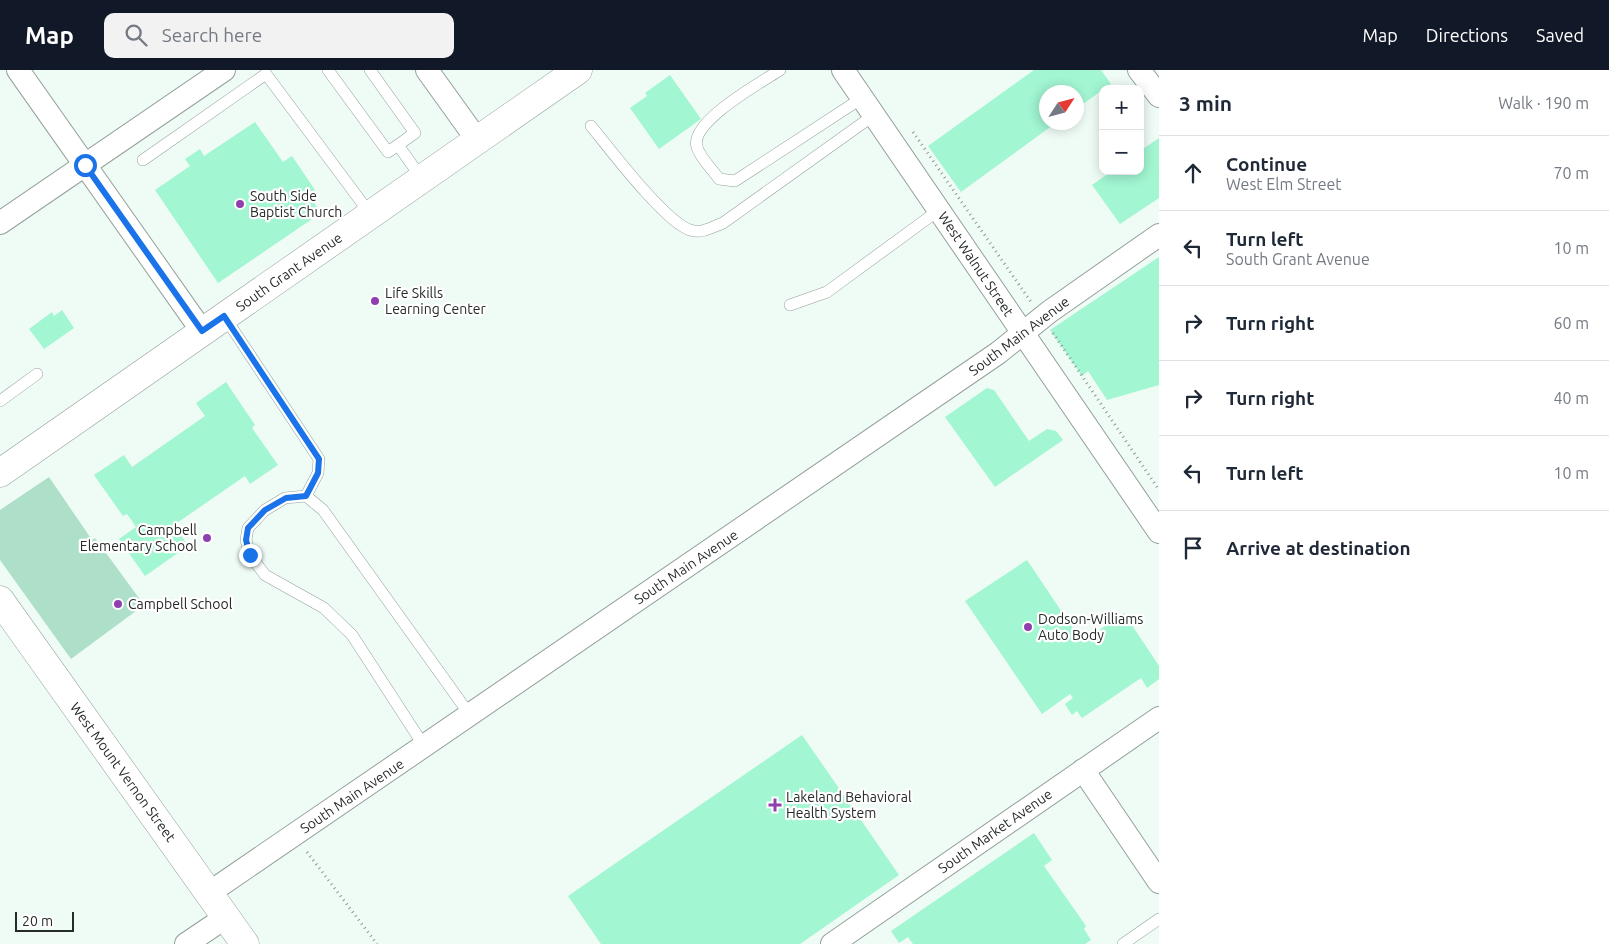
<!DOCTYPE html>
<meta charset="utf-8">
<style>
body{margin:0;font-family:Ubuntu,sans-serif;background:#f2f2f3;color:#1f2937}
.controls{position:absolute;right:15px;top:15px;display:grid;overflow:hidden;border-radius:10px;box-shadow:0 2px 12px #0003}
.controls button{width:45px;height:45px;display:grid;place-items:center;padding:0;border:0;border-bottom:1px solid #e0e1e3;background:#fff;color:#1f2937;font:25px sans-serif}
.compass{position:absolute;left:1039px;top:15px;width:45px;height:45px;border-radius:50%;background:#fff;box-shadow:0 2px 12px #0003;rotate:54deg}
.scale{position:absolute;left:15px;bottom:12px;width:59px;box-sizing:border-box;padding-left:5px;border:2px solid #262a28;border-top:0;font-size:14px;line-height:18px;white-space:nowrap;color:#262a28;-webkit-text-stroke:4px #fff;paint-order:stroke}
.stop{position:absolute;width:15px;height:15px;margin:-11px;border:4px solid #1a73e8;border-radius:50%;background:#fff}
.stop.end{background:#1a73e8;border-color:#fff;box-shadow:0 1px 5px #0008}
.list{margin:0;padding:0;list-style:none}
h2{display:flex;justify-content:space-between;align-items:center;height:65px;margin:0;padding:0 20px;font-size:21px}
h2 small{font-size:16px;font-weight:400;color:#747a83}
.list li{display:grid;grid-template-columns:32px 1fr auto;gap:15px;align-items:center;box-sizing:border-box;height:75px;padding:0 20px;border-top:1px solid #e0e1e3}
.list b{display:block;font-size:19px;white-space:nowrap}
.list p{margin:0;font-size:16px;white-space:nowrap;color:#747a83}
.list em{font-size:16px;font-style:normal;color:#747a83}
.icon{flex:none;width:28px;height:28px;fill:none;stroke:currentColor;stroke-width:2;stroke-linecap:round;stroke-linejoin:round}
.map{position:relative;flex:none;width:1159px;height:874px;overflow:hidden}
header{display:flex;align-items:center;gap:30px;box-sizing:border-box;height:70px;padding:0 25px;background:#111827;color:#fff}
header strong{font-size:24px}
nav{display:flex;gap:28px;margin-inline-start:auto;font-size:18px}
.search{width:350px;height:45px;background:#f2f2f3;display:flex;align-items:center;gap:12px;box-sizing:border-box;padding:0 18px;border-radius:10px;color:#747a83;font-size:19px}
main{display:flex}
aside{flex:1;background:#fff}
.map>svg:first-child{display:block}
.green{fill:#aee0c9}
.building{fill:#a2f6d2}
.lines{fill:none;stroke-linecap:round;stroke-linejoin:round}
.service-casing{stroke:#95a09b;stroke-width:12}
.minor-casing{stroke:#95a09b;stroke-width:24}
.tertiary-casing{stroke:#95a09b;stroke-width:29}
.secondary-casing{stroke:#95a09b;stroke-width:29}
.path{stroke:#8f9894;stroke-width:3;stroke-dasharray:1 4;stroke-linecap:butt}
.service{stroke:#fff;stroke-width:11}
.minor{stroke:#fff;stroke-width:22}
.tertiary{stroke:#fff;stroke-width:28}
.secondary{stroke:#fff;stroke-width:28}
.route{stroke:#1a73e8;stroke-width:6}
.poi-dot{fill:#903faf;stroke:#fff;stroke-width:2}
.labels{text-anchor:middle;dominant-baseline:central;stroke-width:4.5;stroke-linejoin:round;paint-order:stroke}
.poi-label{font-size:14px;fill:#262a28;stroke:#fff;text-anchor:start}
.street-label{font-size:14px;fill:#262a28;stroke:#fff}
</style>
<header>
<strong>Map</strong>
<div class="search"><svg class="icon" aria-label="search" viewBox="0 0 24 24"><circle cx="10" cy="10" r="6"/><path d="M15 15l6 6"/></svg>Search here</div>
<nav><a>Map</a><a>Directions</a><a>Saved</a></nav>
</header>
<main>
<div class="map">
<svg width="1159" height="874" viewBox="0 0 1159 874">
<rect width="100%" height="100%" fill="#effbf5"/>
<path class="green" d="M 49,407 L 92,470 L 95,468 L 144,535 L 71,589 L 0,490 L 0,440 Z"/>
<path class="building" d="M 1034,0 L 1101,0 L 1111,14 L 1076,39 L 1076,22 L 1046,22 L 1046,52 L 1057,52 L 961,122 L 928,76 Z
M 670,5 L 701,49 L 659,79 L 630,38 L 647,26 L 645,23 Z
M 255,52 L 283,92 L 292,86 L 315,120 L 309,125 L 321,143 L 218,213 L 155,120 L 190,96 L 185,89 L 200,79 L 204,86 Z
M 1159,68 L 1159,128 L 1120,154 L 1092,115 L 1112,101 L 1140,101 L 1140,81 Z
M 1159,187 L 1159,315 L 1107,330 L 1088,301 L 1082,306 L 1050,260 Z
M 62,240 L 74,258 L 44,279 L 29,259 L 52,242 L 54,246 Z
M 226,312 L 255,355 L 252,358 L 278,395 L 250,414 L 245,406 L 174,455 L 188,476 L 145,506 L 119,469 L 136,457 L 127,444 L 123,446 L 94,405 L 124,385 L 132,397 L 205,346 L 196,333 Z
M 987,318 L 994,320 L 1029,371 L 1047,359 L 1056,361 L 1063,370 L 995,417 L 945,347 Z
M 1027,490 L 1082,572 L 1124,543 L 1159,596 L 1159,609 L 1147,618 L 1141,608 L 1082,648 L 1077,641 L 1072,645 L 1065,634 L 1073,628 L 1070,624 L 1042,644 L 965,531 Z
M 802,665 L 899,805 L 800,874 L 601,874 L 568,826 Z
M 1034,763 L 1052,790 L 1044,796 L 1086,856 L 1084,859 L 1091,870 L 1085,874 L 913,874 L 908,867 L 899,873 L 891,861 Z"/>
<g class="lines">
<g class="service-casing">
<path id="service" d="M 328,0 L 388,82 L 398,75
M 370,0 L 415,63 L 398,75 L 422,109
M 780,0 C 762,12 689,52 697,77 C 700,88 713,100 719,109 L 735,111 L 862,28
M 591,56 C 609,78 665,152 690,160 C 702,164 712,157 723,153 L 874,45
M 143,90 L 266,4 L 371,145
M 790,235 L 827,222 L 939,140
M 224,246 L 319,389 L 318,403 L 306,426
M 0,331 L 37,304
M 424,676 L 352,565 L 324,538 L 265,505 L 250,485 L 246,470 L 248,458 L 265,440 L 285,428 L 306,426 L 323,440 L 470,645
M 1123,874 L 1159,849"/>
</g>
<g class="minor-casing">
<path id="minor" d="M 18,0 L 202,261
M 427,0 L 478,71
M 843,0 L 1159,462
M 1139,0 L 1159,26
M 0,153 L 224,0
M 1083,700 L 1159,812
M 209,823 L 998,283 L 1049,242 L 1159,165
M 186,874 L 226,847
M 832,874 L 1159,648"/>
</g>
<g class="tertiary-casing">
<path id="tertiary" d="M 0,530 L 245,874"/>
</g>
<g class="secondary-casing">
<path id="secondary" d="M 0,403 L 578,0"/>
</g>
<path class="path" d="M 913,62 L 1031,232
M 1053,263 L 1159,420
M 307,782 L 377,874"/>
<use href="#service" class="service"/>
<use href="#minor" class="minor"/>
<use href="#tertiary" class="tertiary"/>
<use href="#secondary" class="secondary"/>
</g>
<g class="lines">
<path class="route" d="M 85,95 L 202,261 L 224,246 L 319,389 L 318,403 L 306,426 L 286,428 L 265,440 L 248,458 L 246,470 L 250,485"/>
</g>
<g class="poi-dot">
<circle cx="240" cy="134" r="5"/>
<circle cx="375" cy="231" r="5"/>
<circle cx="207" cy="468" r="5"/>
<circle cx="118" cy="534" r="5"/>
<circle cx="1028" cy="557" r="5"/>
<path d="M772.5 727.5h5v5h5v5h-5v5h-5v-5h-5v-5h5z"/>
</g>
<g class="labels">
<g class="poi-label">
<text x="250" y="126">South Side<tspan x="250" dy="16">Baptist Church</tspan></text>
<text x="385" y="223">Life Skills<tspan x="385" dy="16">Learning Center</tspan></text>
<text x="197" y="460" text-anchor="end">Campbell<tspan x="197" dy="16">Elementary School</tspan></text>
<text x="128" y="534">Campbell School</text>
<text x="1038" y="549">Dodson-Williams<tspan x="1038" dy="16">Auto Body</tspan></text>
<text x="786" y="727">Lakeland Behavioral<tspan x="786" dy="16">Health System</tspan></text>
</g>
<g class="street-label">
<text transform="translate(976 194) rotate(56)">West Walnut Street</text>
<text transform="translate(289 202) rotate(-35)">South Grant Avenue</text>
<text transform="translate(1019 266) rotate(-37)">South Main Avenue</text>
<text transform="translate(686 497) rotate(-34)">South Main Avenue</text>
<text transform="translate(123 702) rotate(54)">West Mount Vernon Street</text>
<text transform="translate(352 726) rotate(-34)">South Main Avenue</text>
<text transform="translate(995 761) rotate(-35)">South Market Avenue</text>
</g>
</g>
</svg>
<div class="controls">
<button>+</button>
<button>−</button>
</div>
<svg class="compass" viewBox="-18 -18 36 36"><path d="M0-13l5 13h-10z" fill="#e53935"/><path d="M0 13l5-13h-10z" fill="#747a83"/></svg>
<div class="scale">20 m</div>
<div class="stop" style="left:85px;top:95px"></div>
<div class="stop end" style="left:250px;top:485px"></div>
</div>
<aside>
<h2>3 min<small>Walk · 190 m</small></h2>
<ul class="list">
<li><svg class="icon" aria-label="ahead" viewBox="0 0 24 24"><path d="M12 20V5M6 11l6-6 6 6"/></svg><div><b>Continue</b><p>West Elm Street</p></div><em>70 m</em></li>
<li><svg class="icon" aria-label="left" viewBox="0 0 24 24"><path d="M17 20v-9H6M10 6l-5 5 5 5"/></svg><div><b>Turn left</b><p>South Grant Avenue</p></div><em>10 m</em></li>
<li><svg class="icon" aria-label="right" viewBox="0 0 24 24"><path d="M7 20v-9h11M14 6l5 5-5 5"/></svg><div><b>Turn right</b></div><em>60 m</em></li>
<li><svg class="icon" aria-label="right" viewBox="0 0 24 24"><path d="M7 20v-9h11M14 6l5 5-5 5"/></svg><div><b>Turn right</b></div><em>40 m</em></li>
<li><svg class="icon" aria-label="left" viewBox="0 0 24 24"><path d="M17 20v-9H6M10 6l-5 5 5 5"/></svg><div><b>Turn left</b></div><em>10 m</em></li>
<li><svg class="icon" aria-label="arrive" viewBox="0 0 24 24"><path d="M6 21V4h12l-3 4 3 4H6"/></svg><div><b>Arrive at destination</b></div></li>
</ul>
</aside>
</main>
